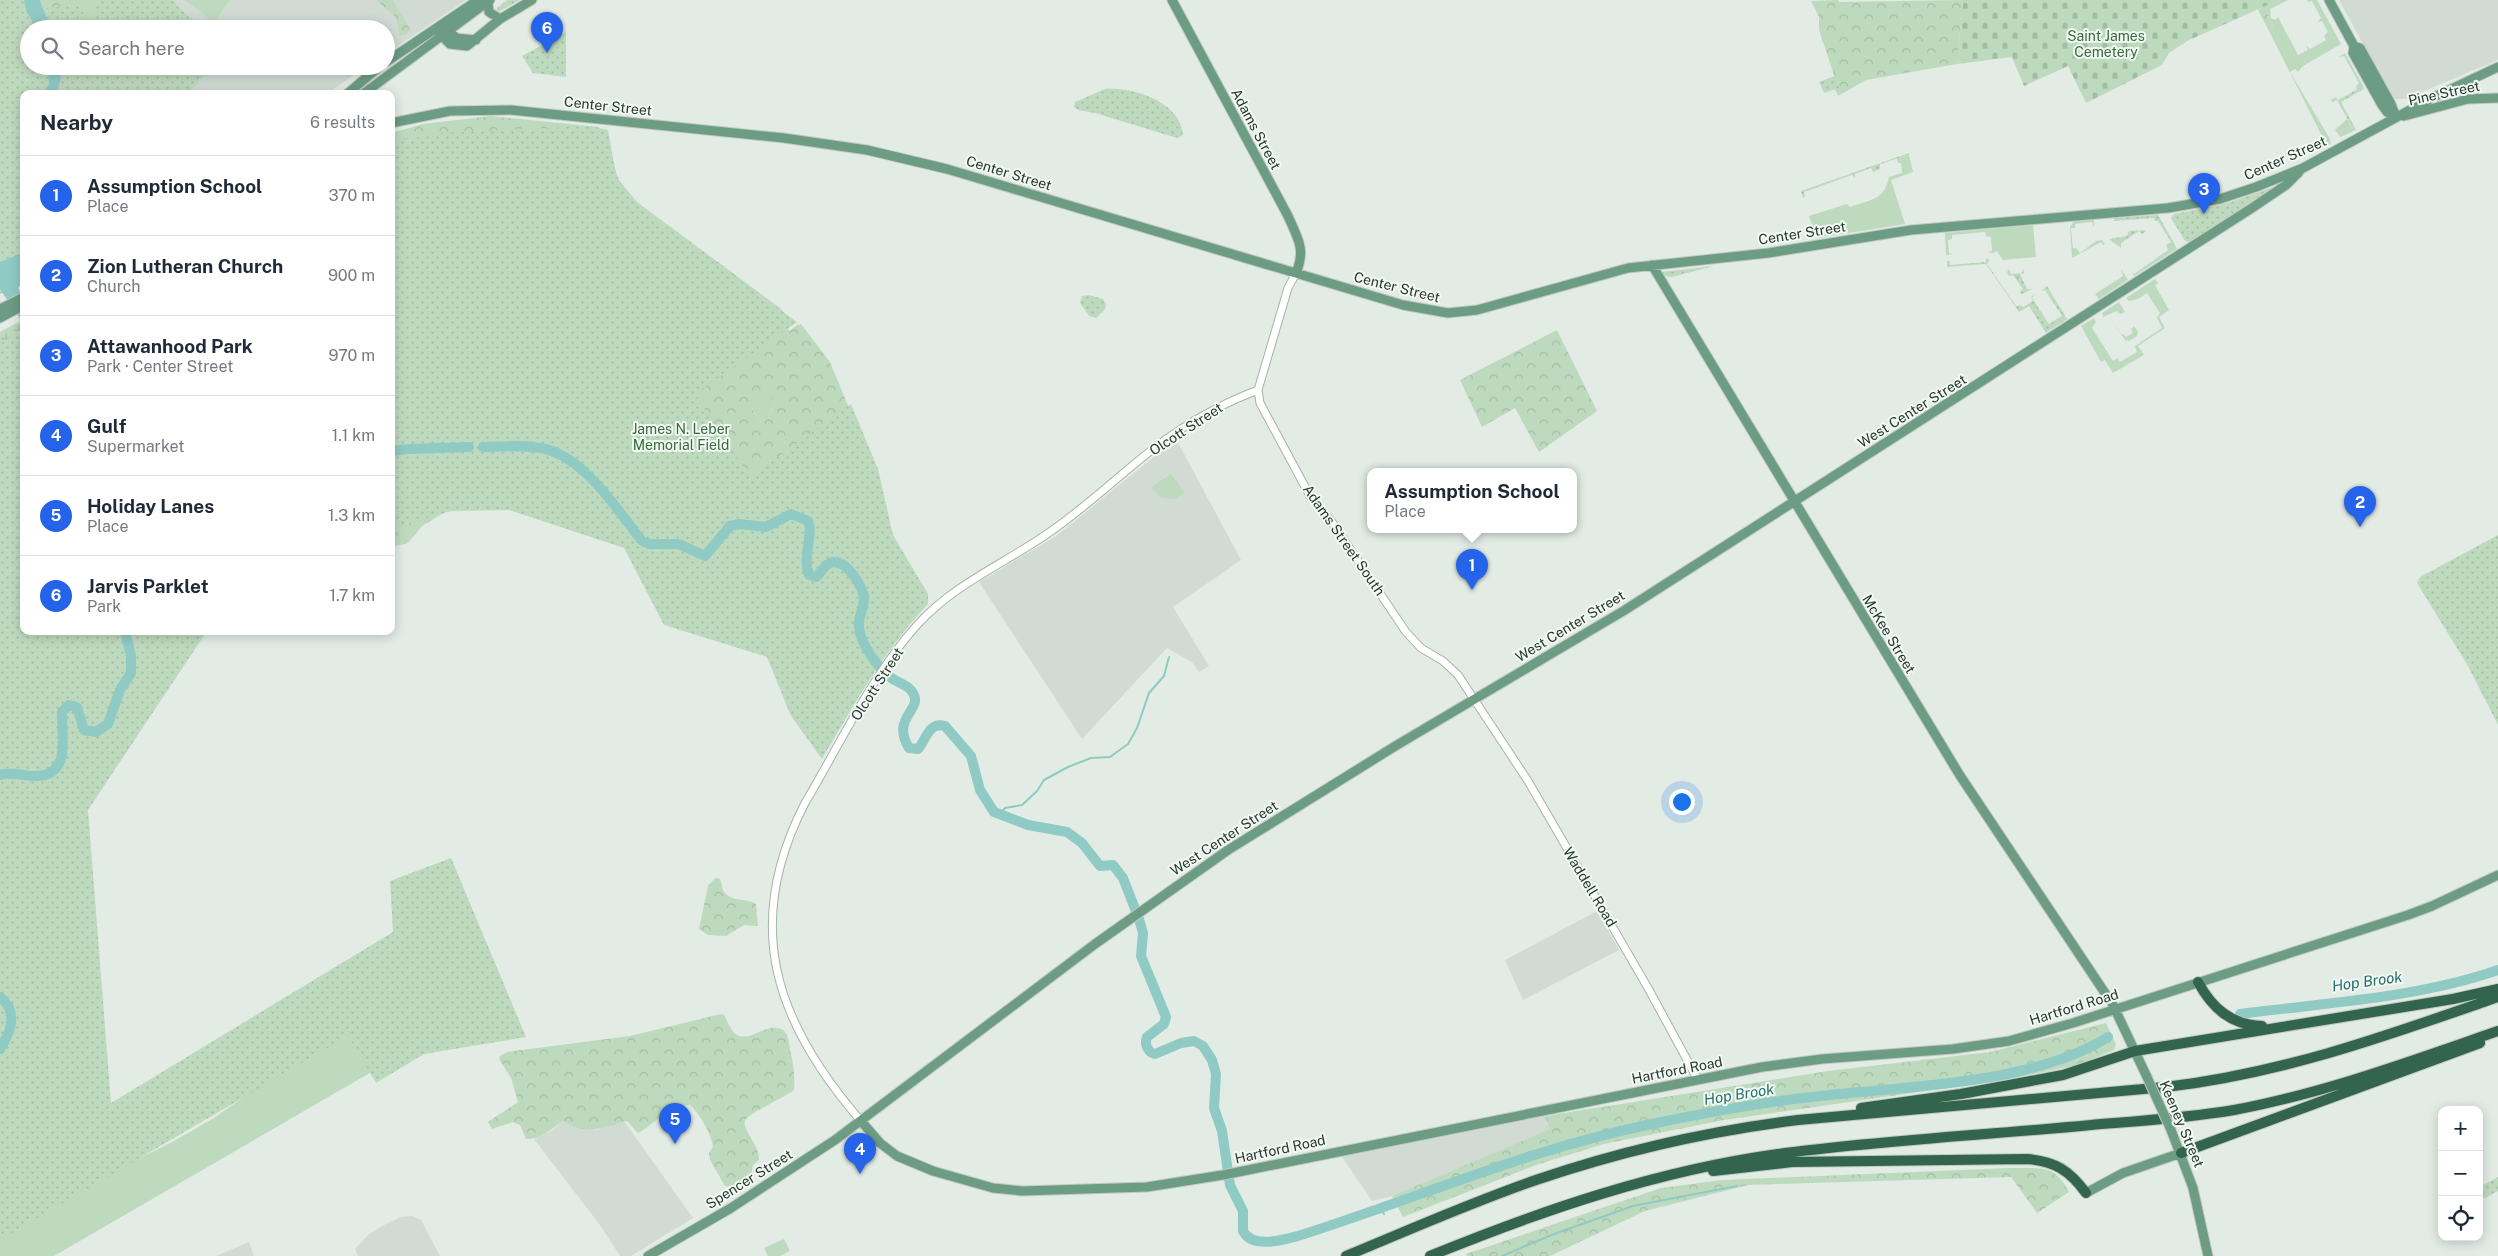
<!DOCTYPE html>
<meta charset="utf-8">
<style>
body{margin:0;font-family:"Public Sans",sans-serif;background:#f2f2f3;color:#1f2937}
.controls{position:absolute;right:15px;bottom:15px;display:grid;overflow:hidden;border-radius:10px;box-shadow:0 2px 12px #0003}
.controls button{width:45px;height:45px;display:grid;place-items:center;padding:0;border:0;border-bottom:1px solid #e0e1e3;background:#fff;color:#1f2937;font:25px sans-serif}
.you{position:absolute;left:1681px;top:801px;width:18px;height:18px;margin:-12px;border:4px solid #fff;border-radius:50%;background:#1a73e8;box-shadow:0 0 0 8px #1a73e833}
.badge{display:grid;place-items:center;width:32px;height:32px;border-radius:50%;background:#2563eb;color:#fff;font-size:16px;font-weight:700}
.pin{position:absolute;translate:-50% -41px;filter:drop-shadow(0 1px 2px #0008)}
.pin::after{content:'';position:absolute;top:26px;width:18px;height:15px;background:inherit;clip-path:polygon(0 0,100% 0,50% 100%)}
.popup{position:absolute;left:1367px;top:468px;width:210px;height:65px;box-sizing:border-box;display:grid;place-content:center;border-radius:10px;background:#fff;filter:drop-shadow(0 1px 4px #0005);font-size:16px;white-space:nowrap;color:#747a83}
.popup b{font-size:19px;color:#1f2937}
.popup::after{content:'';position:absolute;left:50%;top:100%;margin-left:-10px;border:10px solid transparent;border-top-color:#fff}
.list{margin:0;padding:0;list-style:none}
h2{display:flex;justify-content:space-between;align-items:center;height:65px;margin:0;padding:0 20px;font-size:21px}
h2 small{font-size:16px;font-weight:400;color:#747a83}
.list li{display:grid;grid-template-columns:32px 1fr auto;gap:15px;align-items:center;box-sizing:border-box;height:80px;padding:0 20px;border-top:1px solid #e0e1e3}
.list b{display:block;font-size:19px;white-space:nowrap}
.list p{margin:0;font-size:16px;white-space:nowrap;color:#747a83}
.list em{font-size:16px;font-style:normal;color:#747a83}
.icon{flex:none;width:28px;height:28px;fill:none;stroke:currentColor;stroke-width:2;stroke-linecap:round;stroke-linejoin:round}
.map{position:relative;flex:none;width:2498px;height:1256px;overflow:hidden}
.search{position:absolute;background:#fff;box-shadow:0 2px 12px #0003;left:20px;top:20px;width:375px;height:55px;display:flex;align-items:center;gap:12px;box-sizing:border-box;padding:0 18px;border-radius:28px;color:#747a83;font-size:19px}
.panel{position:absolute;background:#fff;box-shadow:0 2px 12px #0003;left:20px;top:90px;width:375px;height:545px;border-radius:10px}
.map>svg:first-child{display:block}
.built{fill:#d1dbd4}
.grass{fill:#bedabe}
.forest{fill:url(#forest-crowns);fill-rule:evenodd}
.wetland{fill:url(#wetland-marsh)}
.cemetery{fill:url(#cemetery-stones)}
.park{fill:url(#park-dots)}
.water{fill:#90cac4}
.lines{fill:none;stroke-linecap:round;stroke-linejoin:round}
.stream{stroke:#90cac4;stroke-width:2}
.river{stroke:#90cac4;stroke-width:10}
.minor-casing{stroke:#a6b2aa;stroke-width:9}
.major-casing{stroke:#c2c8c4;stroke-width:11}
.highway-casing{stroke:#c2c8c4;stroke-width:12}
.minor{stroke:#fff;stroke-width:7}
.major{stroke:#6c9c83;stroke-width:9}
.highway{stroke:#33644d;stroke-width:10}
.major-bridge-casing{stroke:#c2c8c4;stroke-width:11;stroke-linecap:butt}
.major-bridge{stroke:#6c9c83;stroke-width:9}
.labels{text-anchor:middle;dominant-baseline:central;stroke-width:4;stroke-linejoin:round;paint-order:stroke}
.park-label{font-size:14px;fill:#336d39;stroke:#f3f8f4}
.street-label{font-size:14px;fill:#243a2e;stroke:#f3f8f4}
.water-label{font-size:15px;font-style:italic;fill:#247068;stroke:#f3f8f4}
</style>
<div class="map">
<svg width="2498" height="1256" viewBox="0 0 2498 1256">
<defs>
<pattern id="forest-crowns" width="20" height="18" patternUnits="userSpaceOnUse" patternTransform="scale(1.25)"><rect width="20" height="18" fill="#bedabe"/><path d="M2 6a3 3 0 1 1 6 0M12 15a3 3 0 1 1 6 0" fill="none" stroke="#a3bca4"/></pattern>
<pattern id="wetland-marsh" width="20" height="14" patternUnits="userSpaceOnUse" patternTransform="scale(1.25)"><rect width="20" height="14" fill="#bedabe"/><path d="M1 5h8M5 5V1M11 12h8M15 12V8" fill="none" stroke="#a3bca4"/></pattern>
<pattern id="cemetery-stones" width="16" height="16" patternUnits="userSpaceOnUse" patternTransform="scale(1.25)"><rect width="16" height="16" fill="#bedabe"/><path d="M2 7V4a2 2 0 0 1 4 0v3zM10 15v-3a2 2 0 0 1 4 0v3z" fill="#a3bca4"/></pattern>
<pattern id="park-dots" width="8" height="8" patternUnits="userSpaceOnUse" patternTransform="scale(1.25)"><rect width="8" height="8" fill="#bedabe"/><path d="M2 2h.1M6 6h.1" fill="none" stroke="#a3bca4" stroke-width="1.8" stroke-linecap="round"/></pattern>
</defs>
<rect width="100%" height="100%" fill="#e3ebe5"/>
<path class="built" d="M 173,0 L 466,0 L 386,54 L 386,29 L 214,29 L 201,25 L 182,11 Z
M 2339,0 L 2498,0 L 2498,60 L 2405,99 L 2396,99 L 2391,95 Z
M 219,66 L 367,66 L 326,94 L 188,94 L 202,78 Z
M 1176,439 L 1241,560 L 1173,607 L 1209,666 L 1199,672 L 1192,662 L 1167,648 L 1082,739 L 979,582 L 1055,537 Z
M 1597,911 L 1619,950 L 1523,1000 L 1505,960 Z
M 1544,1113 L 1551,1129 L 1392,1196 L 1372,1201 L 1340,1154 Z
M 563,1121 L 570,1125 L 596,1130 L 624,1121 L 693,1218 L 631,1256 L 620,1256 L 600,1225 L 534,1139 L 551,1131 Z
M 412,1216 L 421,1220 L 440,1256 L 358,1256 L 355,1249 L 369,1234 L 386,1224 L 401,1217 Z
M 249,1242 L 254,1256 L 216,1256 Z"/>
<path class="grass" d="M 71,0 L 144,0 L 128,29 L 69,29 Z
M 185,0 L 230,0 L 216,19 L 211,20 Z
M 2281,0 L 2288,0 L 2270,9 L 2271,18 L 2275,20 L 2278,17 L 2298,55 L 2308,50 L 2306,45 L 2310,49 L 2326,40 L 2324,36 L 2328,32 L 2322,21 L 2317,22 L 2321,18 L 2312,1 L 2308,2 L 2307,0 L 2317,0 L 2341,44 L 2303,66 L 2298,72 L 2295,69 L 2290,72 L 2330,139 L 2331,144 L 2327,146 L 2269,31 L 2273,26 L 2265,8 Z
M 2345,53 L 2363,86 L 2357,90 L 2356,86 L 2359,83 L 2344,56 L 2339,57 Z
M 2347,119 L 2354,131 L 2340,137 L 2335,130 Z
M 1909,155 L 1913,172 L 1891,180 L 1905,224 L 1817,238 L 1809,216 L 1847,204 L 1850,207 C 1870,200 1885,200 1889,177 L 1902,173 L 1901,163 L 1898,163 L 1897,159 Z
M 2094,220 L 2094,227 L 2092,222 L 2075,224 L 2075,228 L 2071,228 L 2073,248 L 2076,248 L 2080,253 L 2096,241 L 2102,240 L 2105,244 L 2103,245 L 2101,242 L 2072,258 L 2070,227 L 2074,221 Z
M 2033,225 L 2036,257 L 2003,260 L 1997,251 L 1993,253 L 1987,252 L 1992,251 L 1991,237 L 1986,236 L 1985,232 L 1952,235 L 1952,239 L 1948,240 L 1949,253 L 1953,254 L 1946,255 L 1945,233 Z
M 2173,241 L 2177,249 L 2134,276 L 2131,270 L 2134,274 L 2168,250 L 2166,245 Z
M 2121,269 L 2128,280 L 2099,299 L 2095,294 L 2123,276 Z
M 2155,279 L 2158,283 L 2155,285 L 2169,310 L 2159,317 L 2165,328 L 2138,346 L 2144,355 L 2113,373 L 2105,360 L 2101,362 L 2081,326 L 2094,318 L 2096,322 L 2092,328 L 2113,361 L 2117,358 L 2120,362 L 2137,352 L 2135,346 L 2162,328 L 2157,318 L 2160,313 L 2147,293 L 2138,299 L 2129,301 L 2126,298 Z
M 2119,302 L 2125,312 L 2120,314 L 2117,311 L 2103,317 L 2102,313 Z
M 2111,320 L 2122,335 L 2124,334 L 2126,337 L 2133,333 L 2131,329 L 2134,326 L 2138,332 L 2137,336 L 2129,341 L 2125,340 Z
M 764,392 L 768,393 L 775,403 L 768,418 L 761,422 L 752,409 Z
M 1171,474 L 1185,493 L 1174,499 L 1161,498 L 1151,487 Z
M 396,1009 L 406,1052 L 59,1253 L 54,1256 L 0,1256 L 0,1238 L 130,1163 L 174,1141 L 214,1118 L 262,1084 Z
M 784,1239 L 790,1251 L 780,1256 L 768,1256 L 764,1248 Z"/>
<path class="forest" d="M 40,0 L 71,0 L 71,19 L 46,17 Z
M 376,0 L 393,0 L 410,29 L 406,35 L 399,35 L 396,17 Z
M 1838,0 L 1839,2 L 1963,0 L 1957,64 L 1866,80 L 1838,96 L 1835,89 L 1838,87 L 1819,30 L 1819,17 L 1811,1 Z
M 2276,0 L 2281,0 L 2265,8 L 2273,26 L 2269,31 L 2258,10 Z
M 491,116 L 599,127 L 613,173 L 637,202 L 780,308 L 783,311 L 785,326 L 790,331 L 797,325 L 801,324 L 830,362 L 874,468 L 778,499 L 391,234 L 391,133 L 423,124 ZM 766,392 L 775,403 L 768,418 L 761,422 L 752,409 Z
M 1557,330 L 1597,411 L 1539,452 L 1515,408 L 1482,427 L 1460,380 Z
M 391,498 L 452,508 L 422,526 L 408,543 L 391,547 Z
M 715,878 L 719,878 C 723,883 721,889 725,893 C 733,902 747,898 756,904 L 758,926 L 744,925 L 726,936 L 708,935 L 699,929 L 708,886 Z
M 721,1014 L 724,1015 C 728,1021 730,1031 737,1035 C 747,1040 757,1032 767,1029 C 790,1023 788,1040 791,1054 C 794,1067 795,1077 794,1090 C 786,1097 748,1113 745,1121 C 742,1130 760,1145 759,1160 L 753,1165 L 751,1175 L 732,1187 L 725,1186 L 710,1160 L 709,1153 L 713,1147 C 711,1132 700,1115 690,1105 C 669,1104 654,1125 638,1133 L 628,1122 L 625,1121 C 601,1129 586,1135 563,1121 C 550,1129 543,1139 526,1139 L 520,1125 L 513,1122 L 492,1129 L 488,1122 L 518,1102 L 511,1078 L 499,1059 L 500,1056 L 507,1052 L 630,1036 Z
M 2106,1023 L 2116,1044 L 2114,1050 L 2078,1065 L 2003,1080 L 1724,1120 L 1604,1144 L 1539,1164 L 1403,1217 L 1392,1196 L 1550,1129 L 1545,1116 L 1828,1071 L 1990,1052 Z
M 2009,1168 C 2038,1169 2054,1162 2069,1192 L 2037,1213 L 2011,1177 L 1748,1185 L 1645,1211 L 1550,1256 L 1467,1256 L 1466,1254 L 1661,1188 L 1722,1180 Z"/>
<path class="wetland" d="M 24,319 L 24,367 L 0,350 L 0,332 Z"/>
<path class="cemetery" d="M 1963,0 L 2279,0 L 2187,41 L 2169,53 L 2162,65 L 2086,103 L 2068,66 L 2024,86 L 2012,57 L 1957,64 Z"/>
<path class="park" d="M 0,0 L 33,0 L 36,9 L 77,5 L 94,28 L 96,0 L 173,0 C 184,14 197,24 214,29 L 29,29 L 29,66 L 219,66 L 202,78 L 188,94 L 24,94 L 24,285 L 0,294 Z
M 507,0 L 520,0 L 498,12 L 497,8 Z
M 566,32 L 566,77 L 533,73 L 522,56 Z
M 1835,76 L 1839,88 L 1824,93 L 1819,82 Z
M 2363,86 L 2364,89 L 2341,102 L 2356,130 L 2354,131 L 2337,100 L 2332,102 L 2331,100 L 2336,97 L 2338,100 Z
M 1105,89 C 1133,86 1181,102 1183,135 L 1177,138 L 1095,113 L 1078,110 L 1074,107 L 1075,102 Z
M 590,126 L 608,130 C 614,158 613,182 634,203 L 797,322 L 695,394 L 750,477 L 851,404 L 878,469 L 893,535 L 928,594 L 928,604 C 884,650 854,705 822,759 L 791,716 L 767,657 L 664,625 L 624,548 L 509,510 L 451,511 L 391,528 L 391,142 L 439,133 Z
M 1909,153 L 1909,155 L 1880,164 L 1880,169 L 1873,172 L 1871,168 L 1855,174 L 1855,178 L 1852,175 L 1804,192 L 1805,196 L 1803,198 L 1801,191 Z
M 2276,186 L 2189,242 L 2185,241 L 2171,218 L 2174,214 L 2228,203 Z
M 2158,215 L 2173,241 L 2171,242 L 2158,221 L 2155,221 L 2154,218 L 2114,221 L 2114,218 Z
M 2145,230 L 2146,231 L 2142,234 L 2139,231 L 2121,243 L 2121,248 L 2109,239 L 2127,236 L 2129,231 Z
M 1986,258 L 1990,260 L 1987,264 L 2016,306 L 2020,305 L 2023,307 L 2033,301 L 2031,297 L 2035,294 L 2032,298 L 2049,324 L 2062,316 L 2045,290 L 2041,291 L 2047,286 L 2067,319 L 2046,333 L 2029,306 L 2019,312 L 1986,264 L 1947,267 L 1947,261 L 1950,261 L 1950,265 L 1986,262 Z
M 1714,266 L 1672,277 L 1665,276 L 1661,272 Z
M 2023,268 L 2024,273 L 2020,274 L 2027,289 L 2032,289 L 2022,294 L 2019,292 L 2023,289 L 2013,275 L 2009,276 L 2007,272 L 2009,269 L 2011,274 L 2022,273 Z
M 1089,295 L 1103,299 L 1106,304 L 1105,309 L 1096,318 L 1089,316 L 1080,303 L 1082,296 Z
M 24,330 L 24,631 L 207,631 L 88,810 L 111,1103 L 393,932 L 390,881 L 451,858 L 526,1037 L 424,1054 L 376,1083 L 348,1036 L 0,1240 L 0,343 Z
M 2498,535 L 2498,725 L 2468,666 L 2417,583 L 2420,577 Z
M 2498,1177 L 2498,1191 L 2479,1201 L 2479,1187 Z"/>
<path class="water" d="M 24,0 L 40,0 L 46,17 L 53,29 L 38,29 L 27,13 Z
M 47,66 L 58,66 L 61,77 L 57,94 L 42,94 L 49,84 Z
M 24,252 L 24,276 L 18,288 L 22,297 L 10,304 L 0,289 L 0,262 Z"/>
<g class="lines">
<path class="stream" d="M 999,815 L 1005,808 L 1022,805 L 1037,791 L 1044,780 L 1068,767 L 1091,758 L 1110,757 L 1128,744 L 1137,728 L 1149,693 L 1164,676 L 1169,657
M 1380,1208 L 1384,1214
M 1502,1256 L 1554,1234 L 1633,1206 L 1737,1186"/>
<path class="river" d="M 17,301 L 24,316
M 483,447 C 503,447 526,444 545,449 C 585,458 618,511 642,541 L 649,544 L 679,544 L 705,556 L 730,526 L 739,524 L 766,527 L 791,514 L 808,521 C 814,532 802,557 809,575 L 816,577 C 821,573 824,565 830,563 C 846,557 861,585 864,596 C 865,606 858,616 859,626 C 859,642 878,668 890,677 C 899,684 909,684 914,695 C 921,710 891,719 909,748 L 918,749 C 926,740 929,721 945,726 L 971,756 L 980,790 L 994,812 L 1028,825 L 1067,832 L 1082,843 L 1100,866 L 1113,865 L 1123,878 L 1139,919 L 1143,933 L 1141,956 L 1166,1017 L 1164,1024 L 1147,1037 C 1144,1044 1148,1053 1155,1054 L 1181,1043 L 1194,1041 L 1203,1046 L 1212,1060 L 1216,1074 L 1214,1108 L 1222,1131 L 1230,1185 L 1243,1211 L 1243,1231 C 1252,1249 1283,1240 1298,1236 C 1415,1199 1527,1150 1647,1125 C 1708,1112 1768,1101 1830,1095 C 1914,1086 2035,1083 2108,1037
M 391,451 L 409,449 L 469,447
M 0,775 C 14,771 25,777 39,776 C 72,773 61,732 62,712 L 69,705 L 77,707 L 84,730 L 96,732 L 108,724 L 120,690 L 131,673 L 131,656 L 125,631
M 0,997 C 19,1012 11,1032 0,1049
M 2240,1014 C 2324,1003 2418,998 2498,970"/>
<g class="minor-casing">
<path id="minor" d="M 1296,273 L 1288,288 L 1258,390 L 1260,403 L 1310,496 L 1332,522 L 1406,632 L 1421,648 L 1443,661 L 1458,675 L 1528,781 L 1648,988 L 1698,1080
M 861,1121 C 775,1022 742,925 805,803 C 839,746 873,673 918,624 C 956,583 1002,565 1047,534 C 1084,509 1117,477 1153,449 C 1184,425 1221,404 1258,390"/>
</g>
<g class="major-casing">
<path id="major" d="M 1172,0 L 1288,216 C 1298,239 1306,249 1296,273
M 2329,0 L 2354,46 L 2353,53 L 2382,105 L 2387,112 L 2396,117
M 488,2 L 489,12 L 500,19
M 446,28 L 456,38 L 476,40
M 435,29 L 450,44 L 467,46 L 500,19 L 532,0
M 2354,46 L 2360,48 L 2391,104 L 2396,117
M 386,62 L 478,0
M 347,94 L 380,66
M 363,94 L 490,0
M 2404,116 L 2468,99 L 2498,98
M 391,123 L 450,111 L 511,110 L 784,138 L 867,150 L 947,169 L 1403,305 L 1448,313 L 1477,310 L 1628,268 L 1768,253 L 1911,230 L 2168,208 L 2220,199 L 2256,187 L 2303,168 L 2432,98 L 2498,67
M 1652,265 L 1959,774 L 2113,1005 L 2147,1077
M 0,309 L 24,297
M 0,318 L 24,305
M 861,1121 L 880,1143 L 897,1156 L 933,1171 L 993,1188 L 1022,1191 L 1147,1187 L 1223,1175 L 1762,1067 L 1822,1059 L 1953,1049 L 2009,1041 L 2073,1023 L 2408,915 L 2432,906 L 2498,875
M 2171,1130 L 2193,1188 L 2208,1256
M 2086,1193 L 2123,1173 L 2181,1153
M 648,1256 L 731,1208 L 835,1140 L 1095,944 L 1228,850 L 1397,745 L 1625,610 L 2255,206 L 2286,185 L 2299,172"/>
</g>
<g class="highway-casing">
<path id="highway" d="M 2198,982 C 2212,1008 2231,1025 2262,1026
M 1861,1108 L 1961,1094 L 2063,1075 L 2135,1051 L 2453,999 L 2498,989
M 2181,1153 L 2480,1043
M 1713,1171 L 1792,1162 L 2027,1159 C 2055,1161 2070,1171 2086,1193
M 1346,1256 C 1409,1230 1472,1202 1536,1180 C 1621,1151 1709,1131 1798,1120 L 2166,1087 C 2284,1073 2386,1036 2498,997
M 1430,1256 C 1543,1210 1656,1171 1778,1154 C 1882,1140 1987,1135 2091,1125 C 2139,1121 2187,1118 2234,1110 C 2325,1093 2411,1061 2498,1031"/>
</g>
<use href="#minor" class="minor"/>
<use href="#major" class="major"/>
<use href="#highway" class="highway"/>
<g class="major-bridge-casing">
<path id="major-bridge" d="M 2147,1077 L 2171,1130"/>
</g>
<use href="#major-bridge" class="major-bridge"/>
</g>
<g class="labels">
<g class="park-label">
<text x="2106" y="36">Saint James<tspan x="2106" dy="16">Cemetery</tspan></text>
<text x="681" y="429">James N. Leber<tspan x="681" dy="16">Memorial Field</tspan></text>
</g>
<g class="street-label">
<text transform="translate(2444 93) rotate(-12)">Pine Street</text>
<text transform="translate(608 106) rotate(6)">Center Street</text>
<text transform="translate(1256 129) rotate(62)">Adams Street</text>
<text transform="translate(2285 158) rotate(-24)">Center Street</text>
<text transform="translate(1009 173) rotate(17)">Center Street</text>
<text transform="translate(1802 233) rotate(-9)">Center Street</text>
<text transform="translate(1397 287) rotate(14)">Center Street</text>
<text transform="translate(1912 411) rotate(-32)">West Center Street</text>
<text transform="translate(1186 429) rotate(-33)">Olcott Street</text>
<text transform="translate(1344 540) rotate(55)">Adams Street South</text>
<text transform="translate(1570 626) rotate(-31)">West Center Street</text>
<text transform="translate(1889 634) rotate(59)">McKee Street</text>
<text transform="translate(877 684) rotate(-57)">Olcott Street</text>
<text transform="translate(1224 838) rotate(-33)">West Center Street</text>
<text transform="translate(1590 887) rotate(59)">Waddell Road</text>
<text transform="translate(2074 1007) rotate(-17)">Hartford Road</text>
<text transform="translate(1677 1070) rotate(-11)">Hartford Road</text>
<text transform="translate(2182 1124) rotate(67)">Keeney Street</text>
<text transform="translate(1280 1149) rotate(-12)">Hartford Road</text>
<text transform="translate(749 1179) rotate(-32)">Spencer Street</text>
</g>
<g class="water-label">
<text transform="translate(2367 981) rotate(-8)">Hop Brook</text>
<text transform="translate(1739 1094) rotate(-9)">Hop Brook</text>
</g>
</g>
</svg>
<div class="controls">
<button>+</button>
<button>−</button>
<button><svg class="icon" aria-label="locate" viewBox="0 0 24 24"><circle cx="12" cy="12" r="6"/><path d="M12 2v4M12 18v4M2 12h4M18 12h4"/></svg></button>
</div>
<div class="you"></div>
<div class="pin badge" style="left:1472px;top:590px">1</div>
<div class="popup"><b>Assumption School</b>Place</div>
<div class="pin badge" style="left:2360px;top:527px">2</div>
<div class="pin badge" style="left:2204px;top:214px">3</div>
<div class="pin badge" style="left:860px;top:1174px">4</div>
<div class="pin badge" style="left:675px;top:1144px">5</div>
<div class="pin badge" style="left:547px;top:53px">6</div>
<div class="search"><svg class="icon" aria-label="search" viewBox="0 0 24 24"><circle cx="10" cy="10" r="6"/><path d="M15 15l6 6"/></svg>Search here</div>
<section class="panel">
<h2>Nearby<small>6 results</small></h2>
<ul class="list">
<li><span class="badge">1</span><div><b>Assumption School</b><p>Place</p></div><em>370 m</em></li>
<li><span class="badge">2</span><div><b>Zion Lutheran Church</b><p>Church</p></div><em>900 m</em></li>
<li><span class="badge">3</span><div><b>Attawanhood Park</b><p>Park · Center Street</p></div><em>970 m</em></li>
<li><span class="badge">4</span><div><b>Gulf</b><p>Supermarket</p></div><em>1.1 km</em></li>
<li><span class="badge">5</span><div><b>Holiday Lanes</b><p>Place</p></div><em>1.3 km</em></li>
<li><span class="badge">6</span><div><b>Jarvis Parklet</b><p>Park</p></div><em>1.7 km</em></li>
</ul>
</section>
</div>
